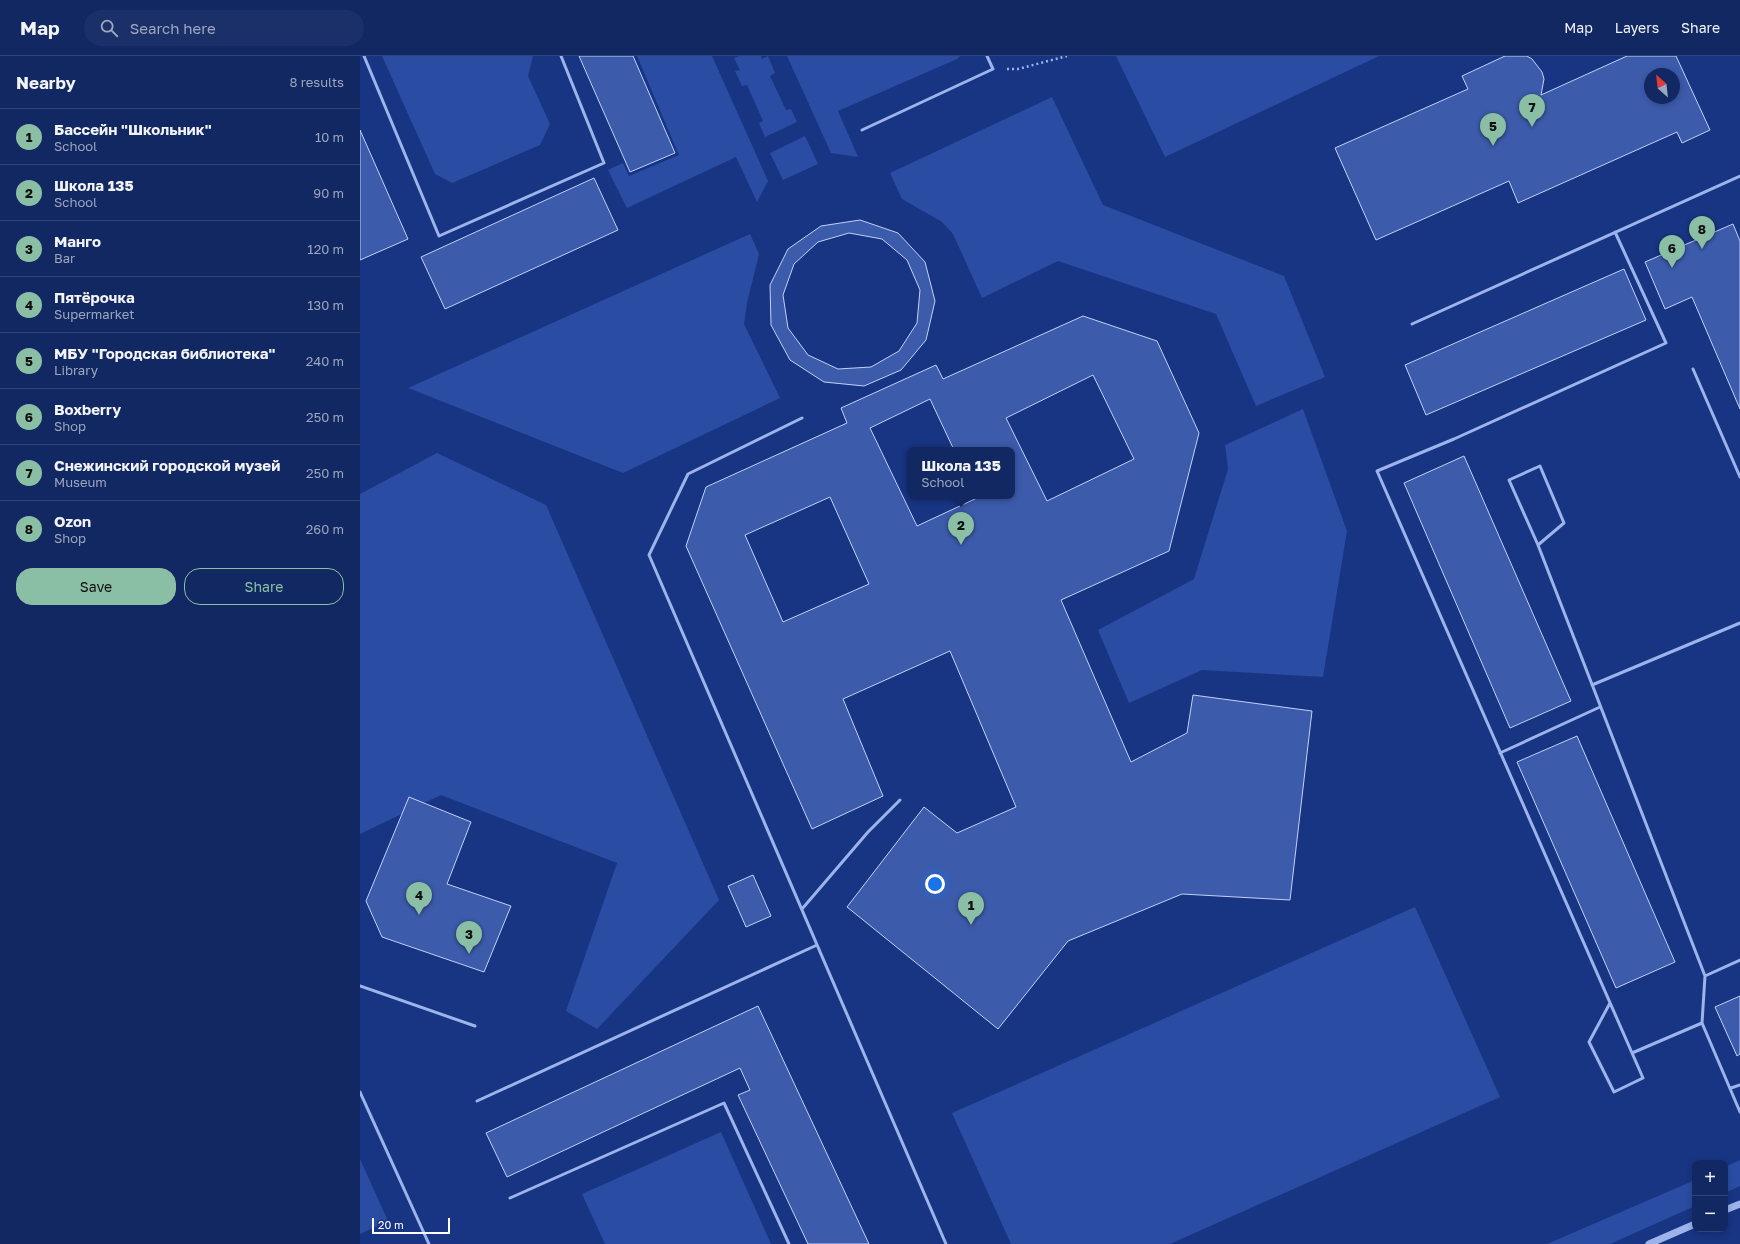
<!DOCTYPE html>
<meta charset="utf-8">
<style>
body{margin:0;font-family:"Golos Text",sans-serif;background:#1b3068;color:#f1f3f6}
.controls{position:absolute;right:12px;bottom:12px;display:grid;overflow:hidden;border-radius:8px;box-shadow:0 2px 6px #0003}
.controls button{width:36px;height:36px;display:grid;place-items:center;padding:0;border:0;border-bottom:1px solid #314477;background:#122862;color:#f1f3f6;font:20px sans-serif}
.compass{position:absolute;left:1284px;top:12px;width:36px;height:36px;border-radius:50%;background:#122862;box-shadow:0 2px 6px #0003;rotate:333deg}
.scale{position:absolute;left:12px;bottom:10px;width:78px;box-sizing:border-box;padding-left:4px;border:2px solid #fff;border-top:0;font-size:11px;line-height:14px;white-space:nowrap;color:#fff;-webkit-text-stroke:3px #183583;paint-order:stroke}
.you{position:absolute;left:575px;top:828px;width:14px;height:14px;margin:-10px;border:3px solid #fff;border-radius:50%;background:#1a73e8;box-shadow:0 0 0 6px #1a73e833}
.badge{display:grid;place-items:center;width:26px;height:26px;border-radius:50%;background:#8abfa5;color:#111;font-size:13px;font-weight:700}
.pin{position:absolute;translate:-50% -33px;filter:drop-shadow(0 1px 2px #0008)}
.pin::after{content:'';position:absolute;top:21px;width:14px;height:12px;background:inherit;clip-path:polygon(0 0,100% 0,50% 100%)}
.popup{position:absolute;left:547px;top:391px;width:108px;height:52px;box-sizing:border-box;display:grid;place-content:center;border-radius:8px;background:#122862;filter:drop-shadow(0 1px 3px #0005);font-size:13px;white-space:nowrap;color:#9ca6be}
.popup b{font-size:15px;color:#f1f3f6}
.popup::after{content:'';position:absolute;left:50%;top:100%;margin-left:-8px;border:8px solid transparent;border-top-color:#122862}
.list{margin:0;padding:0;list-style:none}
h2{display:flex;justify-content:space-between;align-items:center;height:52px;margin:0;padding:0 16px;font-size:17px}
h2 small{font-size:13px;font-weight:400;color:#9ca6be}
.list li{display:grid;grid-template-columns:26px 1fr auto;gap:12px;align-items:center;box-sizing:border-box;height:56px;padding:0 16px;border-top:1px solid #314477}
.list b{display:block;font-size:15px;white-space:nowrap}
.list p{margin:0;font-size:13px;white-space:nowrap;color:#9ca6be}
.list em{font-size:13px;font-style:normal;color:#9ca6be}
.actions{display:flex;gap:8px;padding:12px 16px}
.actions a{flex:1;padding:9px 0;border:1px solid #8abfa5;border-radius:16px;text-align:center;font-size:14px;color:#8abfa5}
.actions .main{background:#8abfa5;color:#111}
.icon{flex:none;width:22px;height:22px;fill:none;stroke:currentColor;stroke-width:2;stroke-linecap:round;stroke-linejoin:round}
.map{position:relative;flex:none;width:1380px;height:1188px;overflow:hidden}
header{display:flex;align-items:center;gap:24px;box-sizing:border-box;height:56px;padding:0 20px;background:#122862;border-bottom:1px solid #314477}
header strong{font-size:19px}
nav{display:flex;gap:22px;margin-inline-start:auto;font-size:14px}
.search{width:280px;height:36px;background:#1b3068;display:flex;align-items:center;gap:10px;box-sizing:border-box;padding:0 14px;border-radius:22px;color:#9ca6be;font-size:15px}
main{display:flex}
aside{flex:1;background:#122862}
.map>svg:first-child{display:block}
.green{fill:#2a4ca2}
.building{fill:#3c5bab;stroke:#c1d1f9;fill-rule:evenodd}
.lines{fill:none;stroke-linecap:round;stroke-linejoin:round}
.path{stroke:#9cb3ec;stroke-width:2.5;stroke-dasharray:2 3;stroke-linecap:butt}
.service{stroke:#9cb3ec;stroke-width:3}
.tertiary{stroke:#9cb3ec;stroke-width:7}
</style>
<header>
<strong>Map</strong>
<div class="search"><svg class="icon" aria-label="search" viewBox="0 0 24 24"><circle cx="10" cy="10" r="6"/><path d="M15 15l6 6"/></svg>Search here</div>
<nav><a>Map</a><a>Layers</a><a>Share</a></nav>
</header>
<main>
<aside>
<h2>Nearby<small>8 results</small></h2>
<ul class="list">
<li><span class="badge">1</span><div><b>Бассейн &quot;Школьник&quot;</b><p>School</p></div><em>10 m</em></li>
<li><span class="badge">2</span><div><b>Школа 135</b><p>School</p></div><em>90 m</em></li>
<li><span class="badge">3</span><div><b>Манго</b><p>Bar</p></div><em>120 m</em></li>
<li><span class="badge">4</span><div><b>Пятёрочка</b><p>Supermarket</p></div><em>130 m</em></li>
<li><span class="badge">5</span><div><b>МБУ &quot;Городская библиотека&quot;</b><p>Library</p></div><em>240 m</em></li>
<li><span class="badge">6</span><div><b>Boxberry</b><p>Shop</p></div><em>250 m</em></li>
<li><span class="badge">7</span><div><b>Снежинский городской музей</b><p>Museum</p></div><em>250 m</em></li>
<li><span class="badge">8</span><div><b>Ozon</b><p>Shop</p></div><em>260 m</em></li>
</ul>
<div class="actions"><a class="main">Save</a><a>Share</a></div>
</aside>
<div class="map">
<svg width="1380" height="1188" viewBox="0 0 1380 1188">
<rect width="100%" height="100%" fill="#183583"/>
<path class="green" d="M 22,0 L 173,0 L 168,20 L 190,68 L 180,89 L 92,127 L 75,118 Z
M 277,0 L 352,0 L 408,125 L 397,146 L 376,101 L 267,152 L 248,114 L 263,107 L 269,120 L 319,99 Z
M 379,0 L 401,0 L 402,3 L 408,0 L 415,17 L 410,20 L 426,54 L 431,53 L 437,66 L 405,81 L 399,67 L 403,65 L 387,29 L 382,30 L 375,15 L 380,14 L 374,2 Z
M 427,0 L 600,0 L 597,3 L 478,55 L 498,101 L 471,97 Z
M 756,0 L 1019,0 L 805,101 Z
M 692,41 L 743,149 L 924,220 L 965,321 L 896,350 L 856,258 L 698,205 L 622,242 L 593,178 L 582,166 L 542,143 L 530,117 Z
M 445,80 L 458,108 L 423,124 L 410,97 Z
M 390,178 L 399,198 L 387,247 L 384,268 L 420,342 L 263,417 L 48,332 Z
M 943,353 L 987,475 L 963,621 L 842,614 L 769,647 L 738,574 L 834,523 L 868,413 L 865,389 Z
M 77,397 L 186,449 L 359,844 L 237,973 L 206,955 L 257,807 L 81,739 L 0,778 L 0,438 Z
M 1055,851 L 1140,1041 L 810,1188 L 651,1188 L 592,1057 Z
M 361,1076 L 411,1188 L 245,1188 L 222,1138 Z
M 0,1103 L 28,1165 L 0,1178 Z
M 1380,1104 L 1380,1130 L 1365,1137 L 1365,1111 Z
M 1335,1124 L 1335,1150 L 1250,1188 L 1187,1188 Z"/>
<path class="building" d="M 219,0 L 273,0 L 315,97 L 270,116 Z
M 1145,0 L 1167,0 L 1172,3 L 1182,16 L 1184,23 L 1181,39 L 1267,0 L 1316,0 L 1350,74 L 1322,87 L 1317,76 L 1158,147 L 1149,125 L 1016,184 L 975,92 L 1108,33 L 1102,20 ZM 1290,18 L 1314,18 L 1314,42 L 1290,42 Z
M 0,74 L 48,183 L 0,204 Z
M 234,122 L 258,174 L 85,253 L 61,201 Z
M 500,164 L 538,177 L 565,206 L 575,245 L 566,284 L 541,314 L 504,330 L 464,326 L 430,304 L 411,269 L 410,229 L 428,193 L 461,170 ZM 489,177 L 522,183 L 547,204 L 560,234 L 557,267 L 539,295 L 511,311 L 478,313 L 448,299 L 428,272 L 423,239 L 434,208 L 458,186 Z
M 1373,168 L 1380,185 L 1380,353 L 1332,241 L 1305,253 L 1285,206 Z
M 1264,213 L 1286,264 L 1066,359 L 1045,309 Z
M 723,260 L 797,285 L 839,377 L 809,495 L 701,544 L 771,706 L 827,677 L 833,639 L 952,655 L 930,844 L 822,838 L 708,885 L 638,973 L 487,851 L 564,751 L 597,777 L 656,751 L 590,595 L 483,643 L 523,740 L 452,773 L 326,490 L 346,431 L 487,367 L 481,352 L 576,309 L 583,323 ZM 733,319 L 774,403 L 687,445 L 646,362 ZM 570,343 L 594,394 L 652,394 L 652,440 L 616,440 L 617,442 L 557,470 L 510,372 ZM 470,441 L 509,528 L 423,566 L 385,479 Z
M 1104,400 L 1211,645 L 1150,672 L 1044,427 Z
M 1217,680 L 1315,906 L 1256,932 L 1157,706 Z
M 49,741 L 111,766 L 87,828 L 151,850 L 124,916 L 22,881 L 6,845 Z
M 393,819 L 411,860 L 386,871 L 368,830 Z
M 1380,940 L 1380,998 L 1377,1000 L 1355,951 Z
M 398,950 L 509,1188 L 448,1188 L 378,1039 L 390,1034 L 380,1012 L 147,1121 L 126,1077 Z"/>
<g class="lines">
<path class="path" d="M 647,13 L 658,13 L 707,0"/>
<path class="service" d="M 4,0 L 79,180 L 244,107 L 201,0
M 502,74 L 633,13 L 627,0
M 1052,268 L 1380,120
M 1333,313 L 1380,421
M 442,362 L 328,418 L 289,499 L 586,1188
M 1178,489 L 1204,467 L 1180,410 L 1149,424 L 1178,489 L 1345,920 L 1342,967 L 1380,1056
M 1232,629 L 1380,567
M 1140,697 L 1240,651
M 442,853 L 508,776 L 540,744
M 1345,920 L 1380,904
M 0,930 L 115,970
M 1250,947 L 1229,986 L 1254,1036 L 1283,1022 L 1017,415 L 1094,383 L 1306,287 L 1255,176
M 1272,997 L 1342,967
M 1371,1032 L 1380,1029
M 0,1036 L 69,1188
M 117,1045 L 457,889
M 150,1142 L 364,1047 L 429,1188"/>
<path class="tertiary" d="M 1365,1154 L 1380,1148
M 1289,1188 L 1335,1168"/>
</g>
</svg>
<div class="controls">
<button>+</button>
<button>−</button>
</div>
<svg class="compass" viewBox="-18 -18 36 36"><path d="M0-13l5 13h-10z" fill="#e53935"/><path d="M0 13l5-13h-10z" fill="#9ca6be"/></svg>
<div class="scale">20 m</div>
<div class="you"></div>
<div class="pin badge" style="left:611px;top:869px">1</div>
<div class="pin badge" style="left:601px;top:489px">2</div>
<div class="popup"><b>Школа 135</b>School</div>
<div class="pin badge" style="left:109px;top:898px">3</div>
<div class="pin badge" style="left:59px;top:859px">4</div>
<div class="pin badge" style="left:1133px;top:90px">5</div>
<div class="pin badge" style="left:1312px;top:212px">6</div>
<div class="pin badge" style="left:1172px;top:71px">7</div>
<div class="pin badge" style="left:1342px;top:193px">8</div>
</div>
</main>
